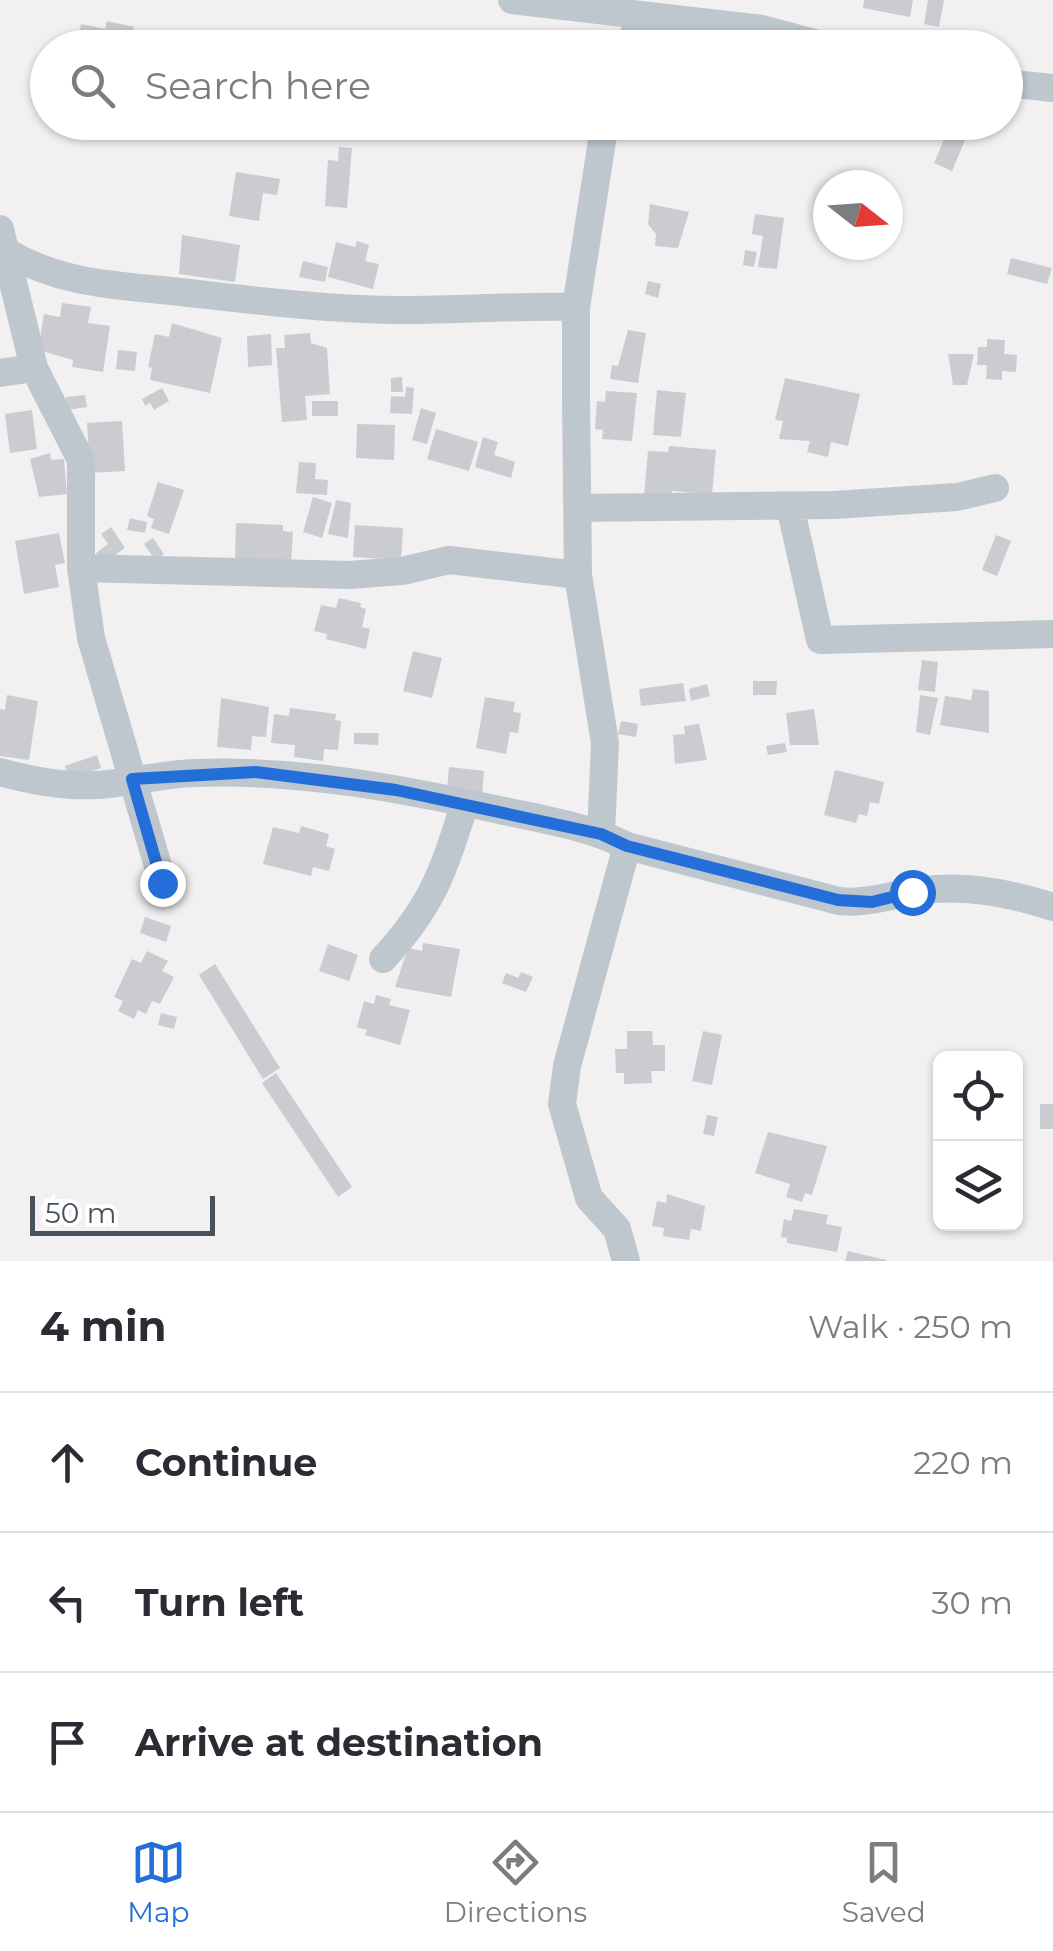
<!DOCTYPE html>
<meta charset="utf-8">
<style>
body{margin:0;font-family:Montserrat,sans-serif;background:#f2f2f3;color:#2b2b33}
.controls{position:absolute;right:30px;bottom:30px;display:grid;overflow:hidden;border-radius:15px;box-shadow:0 2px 8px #0004}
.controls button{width:90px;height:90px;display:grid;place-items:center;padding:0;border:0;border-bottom:2px solid #e1e1e2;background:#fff;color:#2b2b33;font:50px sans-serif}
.compass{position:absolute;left:813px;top:170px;width:90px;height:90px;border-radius:50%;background:#fff;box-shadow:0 2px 8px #0004;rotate:107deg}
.scale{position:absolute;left:30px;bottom:25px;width:185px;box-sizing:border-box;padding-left:10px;border:5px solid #48525c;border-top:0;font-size:28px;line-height:35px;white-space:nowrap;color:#48525c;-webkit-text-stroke:8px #fff;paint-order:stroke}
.stop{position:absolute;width:30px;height:30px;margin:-22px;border:8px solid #236ed9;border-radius:50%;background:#fff}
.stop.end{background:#236ed9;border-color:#fff;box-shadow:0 2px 10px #0008}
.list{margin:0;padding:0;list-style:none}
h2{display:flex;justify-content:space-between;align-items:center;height:130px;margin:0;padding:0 40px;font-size:42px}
h2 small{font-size:32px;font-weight:400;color:#7c7c81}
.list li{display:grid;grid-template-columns:65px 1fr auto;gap:30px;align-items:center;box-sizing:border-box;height:140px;padding:0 40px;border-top:2px solid #e1e1e2}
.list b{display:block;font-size:38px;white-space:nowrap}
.list em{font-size:32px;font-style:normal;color:#7c7c81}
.icon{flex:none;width:55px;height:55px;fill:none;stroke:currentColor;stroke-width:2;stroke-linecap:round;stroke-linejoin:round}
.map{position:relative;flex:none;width:1053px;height:1261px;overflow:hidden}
.search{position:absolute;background:#fff;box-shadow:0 2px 8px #0004;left:30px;right:30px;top:30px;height:110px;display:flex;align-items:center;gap:25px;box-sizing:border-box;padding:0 35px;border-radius:55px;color:#7c7c81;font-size:38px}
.sheet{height:550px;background:#fff}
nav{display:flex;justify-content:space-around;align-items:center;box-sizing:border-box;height:140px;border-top:2px solid #e1e1e2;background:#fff;font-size:28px;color:#7c7c81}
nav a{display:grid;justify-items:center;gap:5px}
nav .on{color:#236ed9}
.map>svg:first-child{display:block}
.building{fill:#caccd2}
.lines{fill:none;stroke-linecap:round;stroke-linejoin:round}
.street{stroke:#bec6ce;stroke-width:28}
.route{stroke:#236ed9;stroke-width:12}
</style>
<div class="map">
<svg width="1053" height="1261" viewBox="0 0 1053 1261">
<rect width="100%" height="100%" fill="#f2f0f0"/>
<path class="building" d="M 864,0 L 913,0 L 910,17 L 863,8 Z
M 928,0 L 944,0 L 939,27 L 924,24 Z
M 107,21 L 134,27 L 132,37 L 142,39 L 140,48 L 76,48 L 81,24 L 105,29 Z
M 895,34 L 909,37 L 908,48 L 893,48 Z
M 424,122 L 463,122 L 460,138 L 423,131 Z
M 950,125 L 968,133 L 952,171 L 934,163 Z
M 339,147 L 352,148 L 347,208 L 325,206 L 328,160 L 338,161 Z
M 236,172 L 280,179 L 277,195 L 263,193 L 259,221 L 229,216 Z
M 650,204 L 689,212 L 678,248 L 655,246 L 656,234 L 648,224 Z
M 755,214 L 784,218 L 777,269 L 758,267 L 763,236 L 752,234 Z
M 182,235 L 240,245 L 235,282 L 179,274 Z
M 357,241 L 369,245 L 365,261 L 379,264 L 373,289 L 328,277 L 336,242 L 355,247 Z
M 745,250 L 757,252 L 754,267 L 743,265 Z
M 1011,258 L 1052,268 L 1047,284 L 1007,274 Z
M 303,261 L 328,267 L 325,282 L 299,277 Z
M 648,281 L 661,284 L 658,298 L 645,294 Z
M 62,303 L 91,307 L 88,323 L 110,326 L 103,372 L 72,367 L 73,360 L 38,350 L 44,314 L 60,317 Z
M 172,323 L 222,338 L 210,393 L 150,380 L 152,368 L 148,367 L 155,334 L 169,337 Z
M 628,330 L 646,333 L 638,383 L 610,379 L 612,365 L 618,366 Z
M 310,333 L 311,343 L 327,348 L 330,394 L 305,396 L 307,420 L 282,422 L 276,348 L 285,348 L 284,335 Z
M 271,334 L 272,365 L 248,367 L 247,336 Z
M 987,339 L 1005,340 L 1004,354 L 1017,355 L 1016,372 L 1002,371 L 1002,380 L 986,379 L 987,365 L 977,365 L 978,347 L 987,347 Z
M 118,350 L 137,352 L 135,371 L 116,369 Z
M 948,354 L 974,354 L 967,385 L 953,385 Z
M 402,377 L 403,392 L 391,392 L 391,378 Z
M 785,378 L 860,394 L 848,446 L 831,442 L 828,457 L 807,452 L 810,441 L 779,439 L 783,421 L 775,420 Z
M 406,387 L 414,388 L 412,414 L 390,413 L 391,396 L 405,397 Z
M 162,388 L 169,401 L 154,410 L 150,403 L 145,406 L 142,399 Z
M 657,390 L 686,393 L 681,437 L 653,435 Z
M 606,391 L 637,393 L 632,441 L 602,439 L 603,430 L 595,429 L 597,401 L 605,402 Z
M 85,395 L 87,407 L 67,410 L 66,397 Z
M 312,401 L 338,401 L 338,416 L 312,416 Z
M 421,408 L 436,413 L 427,444 L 412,440 Z
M 32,410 L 37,449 L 10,453 L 5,414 Z
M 122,421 L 125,471 L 90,473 L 87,423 Z
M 357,424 L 395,425 L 394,460 L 356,458 Z
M 436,429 L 478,442 L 469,471 L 427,459 Z
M 483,437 L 498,442 L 494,455 L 515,462 L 511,478 L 475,467 Z
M 669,446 L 716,450 L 712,494 L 672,491 L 671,498 L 644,495 L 648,451 L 668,452 Z
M 50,453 L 51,460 L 64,459 L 67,494 L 39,497 L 30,459 Z
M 299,462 L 316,463 L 315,479 L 328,480 L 327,495 L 296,493 Z
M 158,482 L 184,490 L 169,534 L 151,528 L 154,519 L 147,516 Z
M 313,497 L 332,503 L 322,538 L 303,532 Z
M 336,500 L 351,503 L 348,538 L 328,534 Z
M 130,518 L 147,522 L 145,533 L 127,530 Z
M 236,523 L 283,525 L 283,531 L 293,532 L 291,563 L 235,561 Z
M 355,525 L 403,528 L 401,560 L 353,557 Z
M 111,527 L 125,548 L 104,563 L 96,553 L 108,544 L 101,534 Z
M 59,533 L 65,563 L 55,565 L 59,587 L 24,594 L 15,541 Z
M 996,535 L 1011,541 L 997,576 L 982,570 Z
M 153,538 L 164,554 L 155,560 L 144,544 Z
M 339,598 L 361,603 L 360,607 L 366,609 L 362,627 L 370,629 L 366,649 L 326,639 L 327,634 L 314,631 L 321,605 L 336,608 Z
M 413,651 L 442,658 L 432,698 L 403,691 Z
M 922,660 L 938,662 L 935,692 L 918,690 Z
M 753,681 L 777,681 L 776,695 L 753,695 Z
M 683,683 L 686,701 L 641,706 L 639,689 Z
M 707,684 L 710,696 L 691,701 L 689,689 Z
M 973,689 L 989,691 L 989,733 L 940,725 L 945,696 L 971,700 Z
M 7,695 L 38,701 L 29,760 L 0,756 L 0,709 L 5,710 Z
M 920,695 L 938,698 L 930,735 L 916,732 Z
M 485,697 L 515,702 L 513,712 L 521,713 L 518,733 L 510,732 L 506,754 L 476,748 Z
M 221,698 L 269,707 L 266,737 L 252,736 L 251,750 L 217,747 Z
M 290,708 L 336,714 L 335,720 L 341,721 L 338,750 L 324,749 L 323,761 L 294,757 L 295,745 L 271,743 L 274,714 L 289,716 Z
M 814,709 L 819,745 L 790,745 L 786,713 Z
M 621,721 L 638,724 L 636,737 L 618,734 Z
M 699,724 L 707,760 L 675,764 L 673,735 L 685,734 L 684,726 Z
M 354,733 L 379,733 L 378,745 L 354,744 Z
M 785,743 L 787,752 L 768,755 L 766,746 Z
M 97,755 L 101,768 L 70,779 L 65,766 Z
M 449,767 L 484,771 L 482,796 L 447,792 Z
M 835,770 L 884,782 L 879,804 L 870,802 L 867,816 L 859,814 L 856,823 L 824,815 Z
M 301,826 L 329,834 L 326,846 L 335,849 L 329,871 L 313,867 L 311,876 L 263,864 L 273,827 L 299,833 Z
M 145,917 L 171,926 L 166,942 L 140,933 Z
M 423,943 L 460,949 L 451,997 L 395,987 L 408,948 L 422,951 Z
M 328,944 L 358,955 L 349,981 L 319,971 Z
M 147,951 L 168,961 L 162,971 L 174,977 L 160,1004 L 152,1001 L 146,1014 L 138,1010 L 134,1019 L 118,1011 L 123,1001 L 114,997 L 132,959 L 141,963 Z
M 215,964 L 280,1068 L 263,1079 L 199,975 Z
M 521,972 L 533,977 L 526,992 L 502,983 L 506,973 L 518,978 Z
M 376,995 L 391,999 L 389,1005 L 410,1010 L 400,1045 L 365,1035 L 367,1030 L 357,1027 L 364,1001 L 374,1004 Z
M 161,1013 L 177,1017 L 174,1029 L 158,1025 Z
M 627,1031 L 652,1031 L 653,1045 L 665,1045 L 665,1071 L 651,1071 L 652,1083 L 624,1084 L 624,1073 L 616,1073 L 615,1049 L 627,1049 Z
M 703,1031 L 722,1035 L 712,1085 L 692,1081 Z
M 276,1073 L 352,1187 L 338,1197 L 262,1083 Z
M 1040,1104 L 1053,1104 L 1053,1129 L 1040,1129 Z
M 707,1115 L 718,1117 L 714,1136 L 703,1134 Z
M 768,1132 L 827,1146 L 812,1195 L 805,1193 L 802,1202 L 786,1197 L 790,1184 L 755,1173 Z
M 667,1194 L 705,1206 L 701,1231 L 691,1229 L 689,1240 L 663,1236 L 664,1228 L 652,1226 L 657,1201 L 666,1203 Z
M 794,1209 L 828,1215 L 826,1224 L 842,1227 L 837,1252 L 787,1243 L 787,1238 L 781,1237 L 784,1219 L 791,1221 Z
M 848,1251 L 886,1260 L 886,1261 L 845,1261 Z"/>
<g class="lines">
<path class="street" d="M 512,0 L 762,29 L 833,48
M 628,48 L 642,15
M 1006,83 L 1053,88
M 0,229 L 34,368 L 81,460 L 81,568 L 91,638 L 163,883
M 9,253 C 59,283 114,285 171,291 C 244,299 319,309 393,310 C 454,311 515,305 576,307
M 0,373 L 34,368
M 790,506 L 820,640 L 1053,634
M 578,508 L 834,505 L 957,497 L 995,488
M 81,568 L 349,575 L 402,571 L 449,560 L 578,575
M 0,772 C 32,781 65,787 97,785 C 130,783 162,774 195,773 C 299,769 403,789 504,811 C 546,820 589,827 627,846 L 839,901 C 866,904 888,896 915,891 C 962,884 1008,892 1053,907
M 601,834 L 605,743 L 578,575 L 576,397 L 576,307 L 605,122
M 383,959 C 433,905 443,872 465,803
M 626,1261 L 617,1229 L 589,1198 L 562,1104 L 567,1066 L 627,846"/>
</g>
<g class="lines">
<path class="route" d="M 162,883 L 132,779 L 256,772 L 396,790 L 601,834 L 627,846 L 838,900 L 872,902 L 912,892"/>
</g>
</svg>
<div class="controls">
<button><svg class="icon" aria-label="locate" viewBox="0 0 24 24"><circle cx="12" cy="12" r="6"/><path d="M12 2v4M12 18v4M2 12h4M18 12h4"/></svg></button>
<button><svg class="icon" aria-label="layers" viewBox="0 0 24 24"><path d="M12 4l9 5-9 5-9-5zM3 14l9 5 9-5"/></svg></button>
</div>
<svg class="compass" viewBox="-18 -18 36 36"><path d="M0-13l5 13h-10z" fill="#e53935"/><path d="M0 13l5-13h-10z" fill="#7c7c81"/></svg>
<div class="scale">50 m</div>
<div class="stop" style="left:912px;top:892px"></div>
<div class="stop end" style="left:162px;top:883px"></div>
<div class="search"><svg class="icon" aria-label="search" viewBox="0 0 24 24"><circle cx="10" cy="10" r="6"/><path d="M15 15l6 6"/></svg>Search here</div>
</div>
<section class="sheet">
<h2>4 min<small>Walk · 250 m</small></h2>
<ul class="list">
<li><svg class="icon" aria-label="ahead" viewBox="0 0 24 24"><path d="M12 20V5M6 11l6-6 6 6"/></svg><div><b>Continue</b></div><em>220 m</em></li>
<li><svg class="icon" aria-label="left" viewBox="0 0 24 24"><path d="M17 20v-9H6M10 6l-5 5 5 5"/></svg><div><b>Turn left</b></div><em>30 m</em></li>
<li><svg class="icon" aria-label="arrive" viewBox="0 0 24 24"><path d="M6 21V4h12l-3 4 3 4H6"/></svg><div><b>Arrive at destination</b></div></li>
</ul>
</section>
<nav>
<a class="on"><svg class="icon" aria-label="map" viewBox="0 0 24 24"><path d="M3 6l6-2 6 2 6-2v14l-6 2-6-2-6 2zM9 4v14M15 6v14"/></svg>Map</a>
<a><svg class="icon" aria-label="directions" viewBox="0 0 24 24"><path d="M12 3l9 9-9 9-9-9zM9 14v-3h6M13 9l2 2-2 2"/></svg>Directions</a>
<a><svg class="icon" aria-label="saved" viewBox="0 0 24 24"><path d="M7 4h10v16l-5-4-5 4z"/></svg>Saved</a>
</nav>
